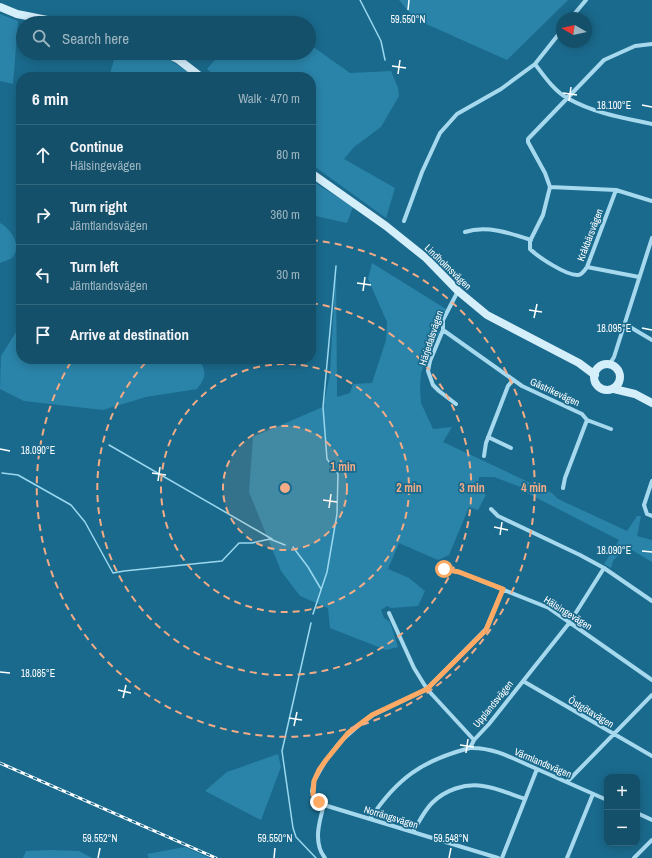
<!DOCTYPE html>
<meta charset="utf-8">
<style>
body{margin:0;font-family:"Archivo Narrow",sans-serif;background:#215a72;color:#f1f3f6}
.controls{position:absolute;right:12px;bottom:12px;display:grid;overflow:hidden;border-radius:8px;box-shadow:0 2px 10px #0003}
.controls button{width:36px;height:36px;display:grid;place-items:center;padding:0;border:0;border-bottom:1px solid #33677e;background:#14506a;color:#f1f3f6;font:20px sans-serif}
.compass{position:absolute;left:556px;top:12px;width:36px;height:36px;border-radius:50%;background:#14506a;box-shadow:0 2px 10px #0003;rotate:279deg}
.stop{position:absolute;width:12px;height:12px;margin:-9px;border:3px solid #ffaa64;border-radius:50%;background:#fff}
.stop.end{background:#ffaa64;border-color:#fff;box-shadow:0 1px 4px #0008}
.list{margin:0;padding:0;list-style:none}
h2{display:flex;justify-content:space-between;align-items:center;height:52px;margin:0;padding:0 16px;font-size:17px}
h2 small{font-size:13px;font-weight:400;color:#9db5c1}
.list li{display:grid;grid-template-columns:26px 1fr auto;gap:12px;align-items:center;box-sizing:border-box;height:60px;padding:0 16px;border-top:1px solid #33677e}
.list b{display:block;font-size:15px;white-space:nowrap}
.list p{margin:0;font-size:13px;white-space:nowrap;color:#9db5c1}
.list em{font-size:13px;font-style:normal;color:#9db5c1}
.icon{flex:none;width:22px;height:22px;fill:none;stroke:currentColor;stroke-width:2;stroke-linecap:round;stroke-linejoin:round}
.map{position:relative;flex:none;width:652px;height:858px;overflow:hidden}
.search{position:absolute;background:#14506a;box-shadow:0 2px 10px #0003;left:16px;top:16px;width:300px;height:44px;display:flex;align-items:center;gap:10px;box-sizing:border-box;padding:0 14px;border-radius:22px;color:#9db5c1;font-size:15px}
.panel{position:absolute;background:#14506a;box-shadow:0 2px 10px #0003;left:16px;top:72px;width:300px;height:292px;border-radius:16px}
.map>svg:first-child{display:block}
.green{fill:#2a84a9}
.lines{fill:none;stroke-linecap:round;stroke-linejoin:round}
.stream{stroke:#9ad8f0;stroke-width:1.5}
.minor{stroke:#a7d9ee;stroke-width:4}
.secondary{stroke:#d4eefa;stroke-width:8}
.rail-casing{stroke:#fff;stroke-width:3}
.rail{stroke:#1a6a8d;stroke-width:1.5;stroke-dasharray:4.5;stroke-linecap:butt}
.route{stroke:#ffaa64;stroke-width:5}
.ticks{fill:none;stroke:#fff;stroke-width:1.5}
.ring{fill:none;stroke:#f4ac86;stroke-width:2;stroke-dasharray:7 5}
.labels{text-anchor:middle;dominant-baseline:central;stroke-width:3.5;stroke-linejoin:round;paint-order:stroke}
.street-label{font-size:10px;fill:#fff;stroke:#1a6a8d}
.ticks-label{font-size:10px;text-anchor:middle;fill:#fff;stroke:#1a6a8d;stroke-width:3.5;stroke-linejoin:round;paint-order:stroke}
.centre{fill:#f4ac86;stroke:#1a6a8d;stroke-width:2}
.ring-label{font-size:12px;text-anchor:middle;font-weight:bold;fill:#f4ac86;stroke:#1a6a8d;stroke-width:3.5;stroke-linejoin:round;paint-order:stroke}
</style>
<div class="map">
<svg width="652" height="858" viewBox="0 0 652 858">
<rect width="100%" height="100%" fill="#1a6a8d"/>
<path class="green" d="M 399,0 L 568,0 L 507,60 L 415,19 Z
M 0,14 L 18,21 L 13,84 L 0,81 Z
M 309,44 L 350,73 L 391,71 L 398,88 L 399,96 L 381,127 L 354,147 L 344,159 L 395,188 L 386,218 L 311,164 L 311,77 L 216,77 L 207,69 L 221,53 L 309,53 Z
M 116,53 L 159,53 L 196,77 L 163,77 L 156,73 L 153,77 L 109,77 Z
M 311,180 L 353,207 L 347,223 L 311,215 Z
M 0,223 C 11,229 23,246 12,258 C 9,260 4,261 0,263 Z
M 372,263 L 446,309 L 439,328 L 440,336 L 433,343 L 421,373 L 420,386 L 421,403 L 433,429 L 452,427 L 443,442 L 552,493 L 558,499 L 627,531 L 637,516 L 641,516 L 637,536 L 652,540 L 652,562 L 632,550 L 624,548 L 613,561 L 611,568 L 604,564 L 619,540 L 525,492 L 526,489 L 494,477 L 479,477 L 478,489 L 486,495 L 478,510 L 469,507 L 449,555 L 438,560 L 399,543 L 388,569 L 409,578 L 425,591 L 418,606 L 391,608 L 387,606 L 381,610 L 384,618 L 390,622 L 398,647 L 386,650 L 330,628 L 328,608 L 300,596 L 281,571 L 249,492 L 253,437 L 323,407 L 330,374 L 336,266 L 337,397 L 350,393 L 353,384 L 372,383 L 386,340 L 387,322 L 368,279 Z
M 21,324 L 21,359 L 199,359 C 207,373 206,377 197,389 L 146,397 L 103,410 L 24,401 L 0,389 L 1,356 Z
M 278,754 L 281,767 L 261,820 L 205,791 L 227,772 Z
M 185,847 L 210,858 L 149,858 L 147,854 Z
M 49,850 L 79,851 L 92,858 L 23,858 L 26,851 Z"/>
<g class="lines">
<path class="stream" d="M 360,0 L 381,41 L 385,60
M 109,445 L 272,539
M 2,473 L 18,475 L 71,505 L 85,522 L 113,573 L 124,571 L 222,561 L 239,543 L 252,543 L 270,539 L 285,545
M 293,547 L 308,567 L 321,589
M 313,614 L 327,572 L 337,514 L 338,474 L 327,459 L 323,407 L 336,266
M 311,623 L 282,751 L 293,828 L 296,837 L 316,858"/>
<path class="minor" d="M 571,18 L 586,0
M 535,64 C 544,76 555,92 569,99 C 594,113 624,118 652,124
M 550,187 L 616,190 L 652,201
M 616,190 L 587,267 C 585,270 582,275 578,275 C 567,276 538,257 530,249 L 530,241 L 543,215 L 550,187 L 545,173 L 528,142 L 528,139 L 604,60 L 635,46 L 652,44
M 404,221 L 422,172 L 440,133 L 457,114 L 501,89 L 535,64 L 562,30
M 465,232 C 486,225 510,233 531,240
M 587,267 L 639,277
M 625,324 L 652,340
M 443,330 L 522,386 L 582,414 L 587,420 L 565,478 L 563,488
M 609,365 L 614,357 L 652,238
M 456,404 L 439,391 L 433,385 L 428,371 L 430,361 L 443,330 L 443,320 L 458,291
M 587,420 L 611,429
M 488,437 L 511,448
M 484,456 L 486,443 L 508,386 L 513,380
M 652,481 L 644,505 L 647,514 L 652,516
M 604,568 L 652,601
M 444,569 L 459,572 L 549,608 L 652,680
M 389,613 L 414,668 L 427,689 L 474,740
M 523,681 L 652,756
M 470,748 C 494,747 516,760 537,769 C 560,779 584,790 607,800
M 567,782 L 652,695
M 324,805 C 319,822 313,843 325,858
M 637,813 L 652,820
M 370,819 C 397,778 423,760 470,748 L 474,740 L 489,724 L 570,622 L 604,568 L 580,555 L 498,516 L 491,509
M 413,832 C 419,822 424,811 432,803 C 445,790 465,783 483,786 C 498,788 512,795 525,799
M 498,858 L 324,805 L 315,799 L 312,791 L 314,781 L 326,760 L 340,742 L 359,725 L 373,715 L 427,689 L 486,629 L 503,589
M 502,858 L 537,769
M 567,858 L 593,794
M 634,858 L 652,840"/>
<path class="secondary" d="M 0,7 L 17,14 L 62,23
M 166,53 L 179,60 L 201,77
M 311,173 L 386,226 L 426,258 L 458,291 L 487,315 L 579,363 L 595,375
M594 377a13 13 0 1 1 26 0a13 13 0 1 1-26 0Z
M 614,389 L 635,394 L 652,403"/>
<g class="rail-casing">
<path id="rail" d="M 0,763 L 216,858"/>
</g>
<use href="#rail" class="rail"/>
</g>
<g class="lines">
<path class="route" d="M 319,802 L 313,795 L 314,781 L 319,770 L 326,760 L 348,733 L 372,715 L 427,689 L 486,630 L 503,589 L 459,572 L 444,569"/>
</g>
<path class="ticks" d="M 408,10 L 409,0M 392,66 L 406,68M 398,74 L 400,60M 563,93 L 577,95M 569,101 L 571,87M 642,105 L 652,107M 357,283 L 371,285M 363,291 L 365,277M 529,310 L 542,312M 534,318 L 537,304M 642,328 L 652,330M 0,449 L 10,451M 152,473 L 166,475M 158,481 L 160,467M 323,500 L 337,502M 329,508 L 331,494M 494,527 L 508,530M 500,535 L 502,522M 642,551 L 652,552M 0,672 L 10,673M 118,690 L 131,693M 123,698 L 126,685M 289,718 L 302,720M 294,726 L 297,712M 460,745 L 474,747M 466,753 L 468,739M 98,858 L 100,848M 274,858 L 275,848M 449,858 L 451,848"/>
<circle cx="285" cy="488" r="62" fill="#f4ac86" fill-opacity=".12"/>
<g class="ring">
<circle cx="285" cy="488" r="62"/>
<circle cx="285" cy="488" r="124"/>
<path d="M311 303A187 187 0 1 1 149 359"/>
<path d="M311 240A249 249 0 1 1 72 360"/>
</g>
<g class="labels">
<g class="street-label">
<text transform="translate(590 235) rotate(-69)">Kråkbärsvägen</text>
<text transform="translate(448 267) rotate(44)">Lindholmsvägen</text>
<text transform="translate(431 338) rotate(-72)">Härjedalsvägen</text>
<text transform="translate(555 392) rotate(25)">Gästrikevägen</text>
<text transform="translate(568 613) rotate(32)">Hälsingevägen</text>
<text transform="translate(493 704) rotate(-51)">Upplandsvägen</text>
<text transform="translate(591 712) rotate(31)">Östgötavägen</text>
<text transform="translate(543 763) rotate(23)">Värmlandsvägen</text>
<text transform="translate(391 817) rotate(17)">Norrängsvägen</text>
</g>
</g>
<g class="ticks-label">
<text x="408" y="23">59.550°N</text>
<text x="614" y="109">18.100°E</text>
<text x="614" y="332">18.095°E</text>
<text x="38" y="454">18.090°E</text>
<text x="614" y="554">18.090°E</text>
<text x="38" y="677">18.085°E</text>
<text x="100" y="842">59.552°N</text>
<text x="275" y="842">59.550°N</text>
<text x="451" y="842">59.548°N</text>
</g>
<circle cx="285" cy="488" r="6" class="centre"/>
<g class="ring-label">
<text x="343" y="471">1 min</text>
<text x="409" y="492">2 min</text>
<text x="472" y="492">3 min</text>
<text x="534" y="492">4 min</text>
</g>
</svg>
<div class="controls">
<button>+</button>
<button>−</button>
</div>
<svg class="compass" viewBox="-18 -18 36 36"><path d="M0-13l5 13h-10z" fill="#e53935"/><path d="M0 13l5-13h-10z" fill="#9db5c1"/></svg>
<div class="stop" style="left:444px;top:569px"></div>
<div class="stop end" style="left:319px;top:802px"></div>
<div class="search"><svg class="icon" aria-label="search" viewBox="0 0 24 24"><circle cx="10" cy="10" r="6"/><path d="M15 15l6 6"/></svg>Search here</div>
<section class="panel">
<h2>6 min<small>Walk · 470 m</small></h2>
<ul class="list">
<li><svg class="icon" aria-label="ahead" viewBox="0 0 24 24"><path d="M12 20V5M6 11l6-6 6 6"/></svg><div><b>Continue</b><p>Hälsingevägen</p></div><em>80 m</em></li>
<li><svg class="icon" aria-label="right" viewBox="0 0 24 24"><path d="M7 20v-9h11M14 6l5 5-5 5"/></svg><div><b>Turn right</b><p>Jämtlandsvägen</p></div><em>360 m</em></li>
<li><svg class="icon" aria-label="left" viewBox="0 0 24 24"><path d="M17 20v-9H6M10 6l-5 5 5 5"/></svg><div><b>Turn left</b><p>Jämtlandsvägen</p></div><em>30 m</em></li>
<li><svg class="icon" aria-label="arrive" viewBox="0 0 24 24"><path d="M6 21V4h12l-3 4 3 4H6"/></svg><div><b>Arrive at destination</b></div></li>
</ul>
</section>
</div>
